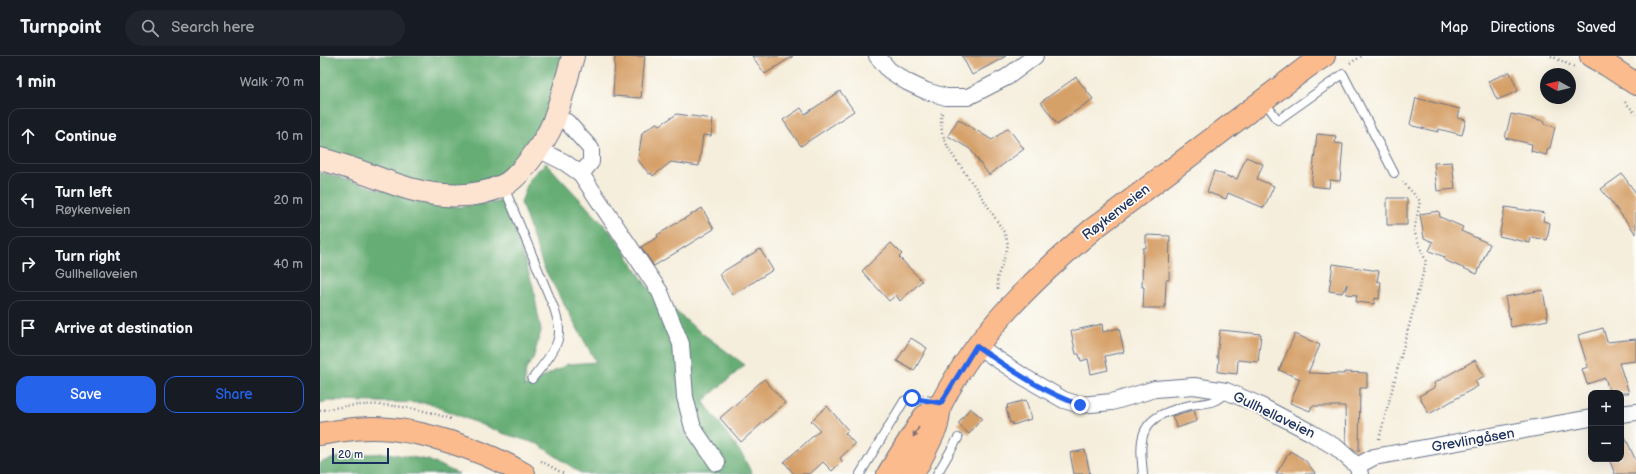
<!DOCTYPE html>
<meta charset="utf-8">
<style>
body{margin:0;font-family:"Balsamiq Sans",sans-serif;background:#20242c;color:#f1f3f6}
.controls{position:absolute;right:12px;bottom:12px;display:grid;overflow:hidden;border-radius:8px;box-shadow:0 4px 16px #0002}
.controls button{width:36px;height:36px;display:grid;place-items:center;padding:0;border:0;border-bottom:1px solid #363941;background:#171b24;color:#f1f3f6;font:20px sans-serif}
.compass{position:absolute;left:1220px;top:12px;width:36px;height:36px;border-radius:50%;background:#171b24;box-shadow:0 4px 16px #0002;rotate:278deg}
.scale{position:absolute;left:12px;bottom:10px;width:57px;box-sizing:border-box;padding-left:4px;border:2px solid #1b2f5e;border-top:0;font-size:11px;line-height:14px;white-space:nowrap;color:#1b2f5e;-webkit-text-stroke:3px #fdfcf7;paint-order:stroke}
.stop{position:absolute;width:12px;height:12px;margin:-9px;border:3px solid #2563eb;border-radius:50%;background:#fff}
.stop.end{background:#2563eb;border-color:#fff;box-shadow:0 1px 4px #0008}
.list{margin:0;padding:0;list-style:none}
h2{display:flex;justify-content:space-between;align-items:center;height:52px;margin:0;padding:0 16px;font-size:17px}
h2 small{font-size:13px;font-weight:400;color:#9ea1a6}
.list li{display:grid;grid-template-columns:26px 1fr auto;gap:12px;align-items:center;box-sizing:border-box;height:56px;margin:0 8px 8px;padding:0 8px;border:1px solid #363941;border-radius:12px}
.list b{display:block;font-size:15px;white-space:nowrap}
.list p{margin:0;font-size:13px;white-space:nowrap;color:#9ea1a6}
.list em{font-size:13px;font-style:normal;color:#9ea1a6}
.actions{display:flex;gap:8px;padding:12px 16px}
.actions a{flex:1;padding:9px 0;border:1px solid #2563eb;border-radius:12px;text-align:center;font-size:14px;color:#2563eb}
.actions .main{background:#2563eb;color:#fff}
.icon{flex:none;width:22px;height:22px;fill:none;stroke:currentColor;stroke-width:2;stroke-linecap:round;stroke-linejoin:round}
.map{position:relative;flex:none;width:1316px;height:418px;overflow:hidden}
header{display:flex;align-items:center;gap:24px;box-sizing:border-box;height:56px;padding:0 20px;background:#171b24;border-bottom:1px solid #363941}
header strong{font-size:19px}
nav{display:flex;gap:22px;margin-inline-start:auto;font-size:14px}
.search{width:280px;height:36px;background:#20242c;display:flex;align-items:center;gap:10px;box-sizing:border-box;padding:0 14px;border-radius:22px;color:#9ea1a6;font-size:15px}
main{display:flex}
aside{flex:1;background:#171b24}
.map>svg:first-child{display:block}
.forest{fill:#66ad74;stroke:#406e69}
.building{fill:#d6a069}
.lines{fill:none;stroke-linecap:round;stroke-linejoin:round}
.service-casing{stroke:#67728a;stroke-width:10}
.minor-casing{stroke:#67728a;stroke-width:18}
.secondary-casing{stroke:#67728a;stroke-width:24}
.primary-casing{stroke:#67728a;stroke-width:24}
.path{stroke:#67728a;stroke-width:2.5;stroke-dasharray:1 3;stroke-linecap:butt}
.service{stroke:#fff;stroke-width:8}
.minor{stroke:#fff;stroke-width:16}
.secondary{stroke:#fde4d1;stroke-width:22}
.primary{stroke:#fbbb8d;stroke-width:22}
.oneway{fill:#806e73}
.route{stroke:#2563eb;stroke-width:5}
.labels{text-anchor:middle;dominant-baseline:central;stroke-width:3.5;stroke-linejoin:round;paint-order:stroke}
.street-label{font-size:14px;fill:#1b2f5e;stroke:#fdfcf7}
</style>
<header>
<strong>Turnpoint</strong>
<div class="search"><svg class="icon" aria-label="search" viewBox="0 0 24 24"><circle cx="10" cy="10" r="6"/><path d="M15 15l6 6"/></svg>Search here</div>
<nav><a>Map</a><a>Directions</a><a>Saved</a></nav>
</header>
<main>
<aside>
<h2>1 min<small>Walk · 70 m</small></h2>
<ul class="list">
<li><svg class="icon" aria-label="ahead" viewBox="0 0 24 24"><path d="M12 20V5M6 11l6-6 6 6"/></svg><div><b>Continue</b></div><em>10 m</em></li>
<li><svg class="icon" aria-label="left" viewBox="0 0 24 24"><path d="M17 20v-9H6M10 6l-5 5 5 5"/></svg><div><b>Turn left</b><p>Røykenveien</p></div><em>20 m</em></li>
<li><svg class="icon" aria-label="right" viewBox="0 0 24 24"><path d="M7 20v-9h11M14 6l5 5-5 5"/></svg><div><b>Turn right</b><p>Gullhellaveien</p></div><em>40 m</em></li>
<li><svg class="icon" aria-label="arrive" viewBox="0 0 24 24"><path d="M6 21V4h12l-3 4 3 4H6"/></svg><div><b>Arrive at destination</b></div></li>
</ul>
<div class="actions"><a class="main">Save</a><a>Share</a></div>
</aside>
<div class="map">
<svg width="1316" height="418" viewBox="0 0 1316 418">
<rect width="100%" height="100%" fill="#fdfcf7"/>
<filter id="ink" filterUnits="userSpaceOnUse"><feTurbulence type="fractalNoise" baseFrequency=".025" numOctaves="2"/><feDisplacementMap in="SourceGraphic" scale="8" xChannelSelector="R" yChannelSelector="G"/><feConvolveMatrix kernelMatrix="1 2 1 2 8 2 1 2 1" color-interpolation-filters="sRGB"/></filter>
<filter id="wash" filterUnits="userSpaceOnUse"><feTurbulence type="fractalNoise" baseFrequency=".012" numOctaves="4" result="noise"/><feDisplacementMap in="SourceGraphic" scale="16" xChannelSelector="R" yChannelSelector="G"/><feGaussianBlur stdDeviation="0.9" result="paint"/><feColorMatrix in="noise" values="0 0 0 0 0 0 0 0 0 0 0 0 0 0 0 0 0 1.4 0 .05"/><feComposite in="paint" operator="in"/></filter>
<g filter="url(#wash)">
<rect width="100%" height="100%" fill="#f5eedc"/>
<path class="forest" d="M 0,0 L 254,0 L 210,110 L 132,136 L 0,99 Z
M 226,107 L 298,184 L 326,229 L 375,272 L 425,309 L 383,345 L 423,400 L 432,418 L 262,418 L 218,388 L 185,378 L 107,347 L 9,345 L 0,347 L 0,116 L 55,132 L 138,151 L 185,145 L 213,230 L 221,275 L 213,303 L 206,313 L 204,331 L 248,308 L 276,306 L 223,210 L 201,147 L 209,123 Z
M 67,397 L 108,404 L 139,418 L 0,418 L 0,406 L 29,399 Z"/>
<g id="blocks">
<path class="building" d="M 295,0 L 325,0 L 321,42 L 293,40 Z
M 432,0 L 473,0 L 445,18 Z
M 642,0 L 686,0 L 652,19 Z
M 1190,16 L 1198,35 L 1177,44 L 1168,25 Z
M 756,21 L 773,43 L 737,68 L 721,46 Z
M 520,35 L 534,55 L 481,90 L 463,64 L 481,52 L 485,58 Z
M 1096,42 L 1140,53 L 1138,62 L 1146,64 L 1142,79 L 1119,73 L 1118,76 L 1093,70 L 1090,68 Z
M 357,58 L 393,63 L 391,80 L 383,79 L 379,110 L 351,106 L 333,120 L 331,117 L 329,118 L 318,104 L 322,77 L 336,67 L 340,69 Z
M 1191,58 L 1225,65 L 1224,68 L 1235,71 L 1230,92 L 1228,92 L 1226,99 L 1211,95 L 1212,88 L 1185,82 Z
M 638,63 L 672,84 L 688,72 L 704,93 L 669,119 L 650,93 L 628,80 Z
M 997,78 L 1016,80 L 1015,87 L 1023,88 L 1020,125 L 1010,124 L 1009,132 L 991,130 Z
M 926,101 L 943,108 L 937,123 L 954,130 L 944,152 L 908,137 L 906,143 L 887,136 L 894,115 L 912,122 L 912,121 L 917,123 Z
M 1132,106 L 1135,133 L 1117,135 L 1114,107 Z
M 1302,118 L 1316,137 L 1316,178 L 1281,133 Z
M 1067,142 L 1087,142 L 1087,169 L 1067,169 Z
M 1185,151 L 1225,157 L 1223,165 L 1230,167 L 1227,184 L 1211,181 L 1210,187 L 1179,180 Z
M 382,152 L 394,173 L 334,210 L 321,191 L 338,181 L 337,179 Z
M 1119,155 L 1120,161 L 1143,171 L 1141,175 L 1170,188 L 1157,218 L 1124,204 L 1125,201 L 1109,195 L 1113,186 L 1104,182 L 1100,158 Z
M 826,179 L 850,180 L 849,224 L 846,224 L 845,252 L 823,252 L 824,231 L 822,231 L 823,192 L 826,192 Z
M 571,187 L 582,198 L 579,201 L 602,225 L 580,245 L 576,239 L 569,245 L 542,215 Z
M 440,193 L 453,214 L 412,239 L 399,218 Z
M 1013,208 L 1059,215 L 1057,225 L 1061,226 L 1059,243 L 1055,242 L 1054,248 L 1036,246 L 1037,239 L 1026,238 L 1027,228 L 1022,237 L 1009,235 Z
M 1223,234 L 1228,264 L 1191,271 L 1185,241 Z
M 782,268 L 783,276 L 799,272 L 804,296 L 785,300 L 788,314 L 771,318 L 768,303 L 761,305 L 759,298 L 756,298 L 751,275 Z
M 1283,272 L 1287,286 L 1316,283 L 1316,305 L 1299,307 L 1309,337 L 1290,337 L 1285,322 L 1267,328 L 1262,313 L 1268,311 L 1258,279 Z
M 900,274 L 941,278 L 938,306 L 918,304 L 917,318 L 898,316 L 899,302 L 897,302 Z
M 975,278 L 1000,289 L 988,317 L 1024,318 L 1024,316 L 1047,317 L 1047,332 L 1040,332 L 1039,395 L 1035,395 L 1026,388 L 1025,350 L 992,350 L 990,355 L 970,347 L 980,323 L 959,314 Z
M 591,282 L 607,292 L 594,315 L 577,305 Z
M 1155,304 L 1164,320 L 1155,325 L 1158,330 L 1109,358 L 1099,340 L 1115,331 L 1114,327 Z
M 444,323 L 465,347 L 421,386 L 400,362 Z
M 706,344 L 711,363 L 693,369 L 692,366 L 690,367 L 686,352 L 688,352 L 687,349 Z
M 507,350 L 528,374 L 525,377 L 535,388 L 520,402 L 522,405 L 512,415 L 503,406 L 490,418 L 474,418 L 464,406 L 500,374 L 491,365 Z
M 650,352 L 662,362 L 649,378 L 638,368 Z
M 874,354 L 877,365 L 857,372 L 852,360 Z
M 1301,372 L 1316,405 L 1316,418 L 1295,418 L 1289,403 L 1301,403 Z
M 765,394 L 770,418 L 754,418 L 750,397 Z
M 970,395 L 985,404 L 996,418 L 956,418 Z"/>
</g>
</g>
<g filter="url(#ink)">
<use href="#blocks" fill-opacity="0" stroke="#67728a" stroke-width="1"/>
<g class="lines">
<g class="service-casing">
<path id="service" d="M 944,45 L 958,64 L 1023,18 L 1074,117
M 184,131 L 234,252 C 237,262 241,273 238,283 C 235,296 220,313 212,323
M 540,418 L 584,345 L 592,342 L 617,346
M 617,418 L 638,382
M 823,418 C 820,387 817,365 853,354 C 858,352 865,350 871,349 C 884,347 898,348 906,335"/>
</g>
<g class="minor-casing">
<path id="minor" d="M 557,0 L 569,14 L 587,26 L 606,35 L 626,41 L 648,41 L 687,21 L 715,0
M 247,66 L 271,93 L 271,106 L 261,118
M 218,93 L 244,106 L 261,118 L 340,236 L 361,288 L 365,341 L 373,372 L 397,407
M 656,289 L 704,321 L 744,344 L 760,349 L 792,346 L 835,333 L 874,330 L 906,335 L 937,348 L 990,376 L 1017,392 L 1037,410 L 1040,418
M 1301,358 L 1316,356
M 1037,410 L 1054,401 L 1271,362"/>
</g>
<g class="secondary-casing">
<path id="secondary" d="M 0,103 C 30,110 59,124 90,133 C 119,141 154,143 182,130 C 199,123 226,84 233,67 C 241,45 247,22 253,0"/>
</g>
<g class="primary-casing">
<path id="primary" d="M 1271,0 L 1287,9 L 1316,28
M 0,378 C 17,375 34,372 52,372 C 98,372 164,394 204,418
M 568,418 L 604,361 L 621,347
M 593,418 C 601,403 609,388 616,372 C 619,364 618,354 622,346 C 659,275 713,224 773,173 L 987,11 L 1004,0"/>
</g>
<path class="path" d="M 1231,0 L 1254,11
M 1030,7 L 1042,0
M 1305,46 L 1316,58
M 622,57 L 621,64 L 622,77 L 629,94 L 660,138 L 684,176 L 688,188 L 686,197 L 677,222 L 678,233
M 0,355 C 45,344 88,348 131,363
M 1059,383 L 1106,206 L 1094,175 L 1100,145 L 1083,126
M 221,405 L 244,418"/>
<use href="#service" class="service"/>
<use href="#minor" class="minor"/>
<use href="#secondary" class="secondary"/>
<use href="#primary" class="primary"/>
</g>
<defs><path id="oneway-solid" d="M-6-.8H1V-3.2L6.5 0L1 3.2V.8H-6Z"/></defs>
<use class="oneway" href="#oneway-solid" transform="translate(596 376) rotate(120)"/>
</g>
<g class="lines" filter="url(#ink)">
<path class="route" d="M 592,342 L 621,347 L 656,290 C 689,312 722,336 760,349"/>
</g>
<g class="labels">
<g class="street-label">
<text transform="translate(796 156) rotate(-38)">Røykenveien</text>
<text transform="translate(954 359) rotate(26)">Gullhellaveien</text>
<text transform="translate(1153 384) rotate(-10)">Grevlingåsen</text>
</g>
</g>
</svg>
<div class="controls">
<button>+</button>
<button>−</button>
</div>
<svg class="compass" viewBox="-18 -18 36 36"><path d="M0-13l5 13h-10z" fill="#e53935"/><path d="M0 13l5-13h-10z" fill="#9ea1a6"/></svg>
<div class="scale">20 m</div>
<div class="stop" style="left:592px;top:342px"></div>
<div class="stop end" style="left:760px;top:349px"></div>
</div>
</main>
